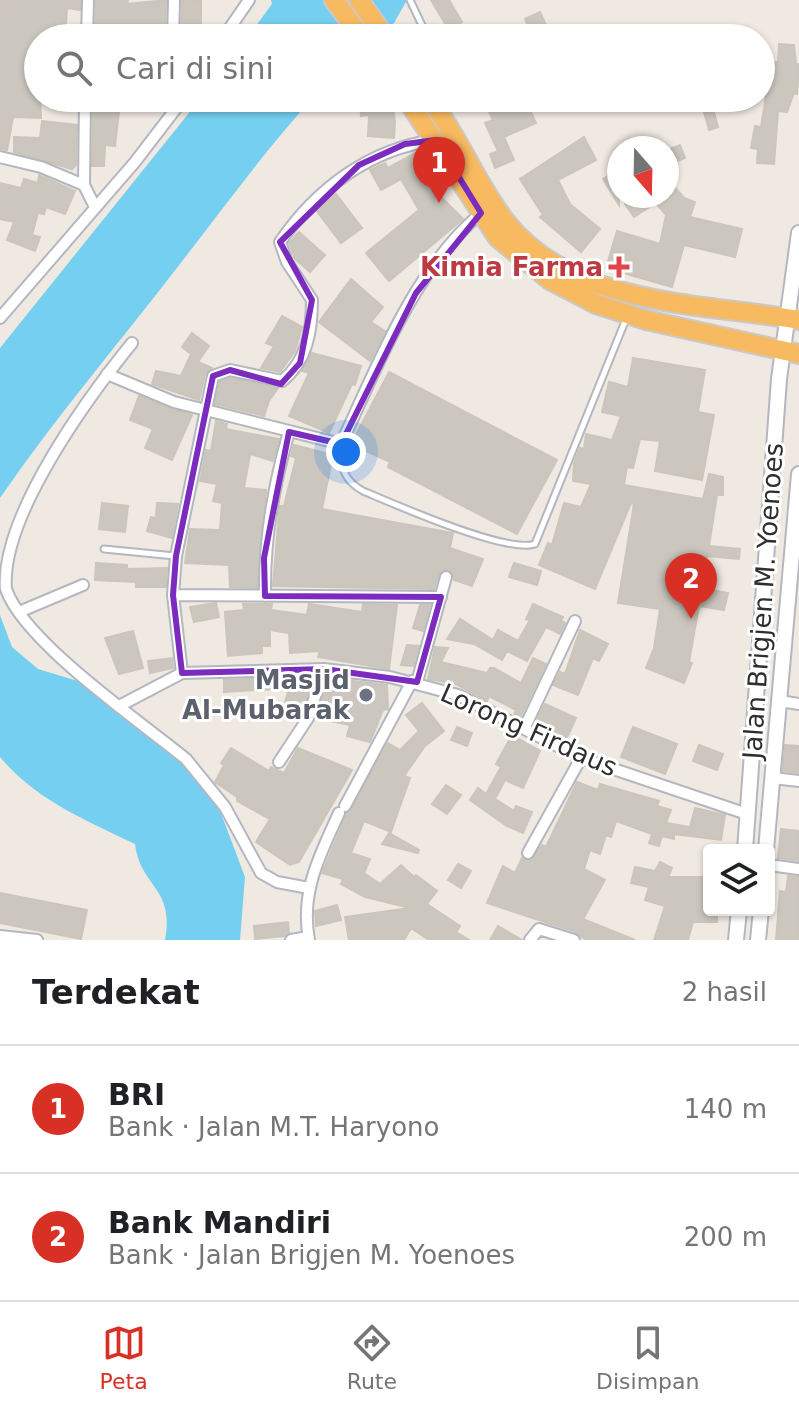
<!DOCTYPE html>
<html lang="id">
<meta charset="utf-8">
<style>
body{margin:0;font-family:"DejaVu Sans",sans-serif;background:#f2f2f2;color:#202124}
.controls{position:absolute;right:24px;bottom:24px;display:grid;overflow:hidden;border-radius:8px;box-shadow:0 2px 6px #0004}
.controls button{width:72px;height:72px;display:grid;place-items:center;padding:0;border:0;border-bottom:2px solid #e0e0e0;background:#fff;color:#202124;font:40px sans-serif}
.compass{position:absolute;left:607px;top:136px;width:72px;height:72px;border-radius:50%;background:#fff;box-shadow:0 2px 6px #0004;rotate:160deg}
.you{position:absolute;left:346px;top:452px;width:28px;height:28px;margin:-20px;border:6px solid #fff;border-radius:50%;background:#1a73e8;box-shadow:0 0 0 12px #1a73e833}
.badge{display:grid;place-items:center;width:52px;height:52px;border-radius:50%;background:#d93025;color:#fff;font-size:26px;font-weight:700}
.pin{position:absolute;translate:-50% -66px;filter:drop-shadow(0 2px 4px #0008)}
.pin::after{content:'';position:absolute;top:42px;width:28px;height:24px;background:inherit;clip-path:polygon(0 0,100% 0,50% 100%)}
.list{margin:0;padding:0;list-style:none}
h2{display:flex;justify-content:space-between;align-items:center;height:104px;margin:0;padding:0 32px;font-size:34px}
h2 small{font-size:26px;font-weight:400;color:#757577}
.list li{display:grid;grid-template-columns:52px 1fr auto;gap:24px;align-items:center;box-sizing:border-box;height:128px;padding:0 32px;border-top:2px solid #e0e0e0}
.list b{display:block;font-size:30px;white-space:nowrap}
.list p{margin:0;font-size:26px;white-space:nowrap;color:#757577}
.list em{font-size:26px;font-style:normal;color:#757577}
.icon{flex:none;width:44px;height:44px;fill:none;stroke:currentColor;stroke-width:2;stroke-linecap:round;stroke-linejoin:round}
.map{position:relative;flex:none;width:799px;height:940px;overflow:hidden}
.search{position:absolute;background:#fff;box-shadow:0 2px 6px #0004;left:24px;right:24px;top:24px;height:88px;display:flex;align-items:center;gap:20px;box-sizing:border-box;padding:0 28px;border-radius:44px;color:#757577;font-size:30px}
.sheet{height:360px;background:#fff}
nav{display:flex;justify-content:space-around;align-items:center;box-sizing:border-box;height:112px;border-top:2px solid #e0e0e0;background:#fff;font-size:22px;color:#757577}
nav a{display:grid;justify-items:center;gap:4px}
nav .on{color:#d93025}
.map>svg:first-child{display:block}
.water{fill:#75cff0}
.building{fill:#cbc7bf;stroke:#cbc5ba;stroke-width:2}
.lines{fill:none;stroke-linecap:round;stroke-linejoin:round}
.service-casing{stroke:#b4b7c1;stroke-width:9}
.minor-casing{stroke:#b4b7c1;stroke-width:14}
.secondary-casing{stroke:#b4b7c1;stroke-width:18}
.trunk-casing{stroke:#c9c9c9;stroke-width:22}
.service{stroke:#fff;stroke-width:5}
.minor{stroke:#fff;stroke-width:10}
.secondary{stroke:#fff;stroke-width:14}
.trunk{stroke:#f8ba60;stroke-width:18}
.marked{fill:none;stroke:#7b2cbf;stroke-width:6;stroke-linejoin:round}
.health-dot{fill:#e0444e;stroke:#fff;stroke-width:3}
.worship-dot{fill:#6b7280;stroke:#fff;stroke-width:3}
.labels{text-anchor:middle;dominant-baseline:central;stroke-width:6;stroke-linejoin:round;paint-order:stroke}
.health-label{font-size:26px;font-weight:bold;fill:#be3a42;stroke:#fff;text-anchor:end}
.street-label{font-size:26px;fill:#2e2e2e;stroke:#fff}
.worship-label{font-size:26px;font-weight:bold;fill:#5b616d;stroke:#fff;text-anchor:end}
</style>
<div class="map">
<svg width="799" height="940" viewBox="0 0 799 940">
<rect width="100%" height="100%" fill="#efe9e1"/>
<path class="water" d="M 271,0 L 407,0 L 394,23 L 375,38 L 247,38 L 272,4 Z
M 201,98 L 313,98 C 266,149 226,205 183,260 C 122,340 57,415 0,498 L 0,348 Z
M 0,615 L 12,647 L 38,669 L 81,682 L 116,708 L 183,764 L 219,808 L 245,877 L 240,940 L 165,940 C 175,887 140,887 135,844 C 85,820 36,800 0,757 Z"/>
<path class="building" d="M 0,0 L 80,0 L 80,10 L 67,8 L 65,38 L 38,38 L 41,118 L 13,117 L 7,150 L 0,149 Z
M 96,0 L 128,0 L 127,4 L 166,0 L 165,37 L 95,36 Z
M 182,0 L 201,1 L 201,34 L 181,35 Z
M 431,0 L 449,0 L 462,22 L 449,30 Z
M 540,12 L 550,34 L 534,38 L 525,19 Z
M 779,44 L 794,45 L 796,64 L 799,64 L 797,94 L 794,93 L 787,112 L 778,111 L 774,164 L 757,163 L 758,149 L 751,148 L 755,126 L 761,127 L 766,96 L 761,95 L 761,75 L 766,76 L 766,61 L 778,62 Z
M 360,98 L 391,98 L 395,121 L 394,138 L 368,136 L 369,115 L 361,116 Z
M 483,98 L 524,98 L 536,123 L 504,137 L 514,160 L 495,168 L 490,154 L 498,151 L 485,123 L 493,120 Z
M 700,98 L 710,98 L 718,127 L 709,130 Z
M 93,99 L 120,103 L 115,146 L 105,145 L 104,166 L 92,166 Z
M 42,121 L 77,125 L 76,165 L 72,169 L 14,152 L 14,137 L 40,138 Z
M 584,137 L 596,160 L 558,180 L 570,204 L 600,229 L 581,252 L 540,217 L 543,215 L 520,179 Z
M 680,145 L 685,158 L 667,165 L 667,150 Z
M 417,152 L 437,187 L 433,189 L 463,219 L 389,281 L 366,253 L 419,210 L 401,179 L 381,190 L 370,170 L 385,163 L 388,168 Z
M 619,169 L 619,205 L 603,179 Z
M 39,175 L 75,191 L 65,214 L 46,207 L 44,214 L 38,213 L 32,235 L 40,237 L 35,251 L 7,240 L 14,222 L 0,219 L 0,183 L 21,188 L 24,179 L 38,183 Z
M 667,178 L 684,198 L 695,202 L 690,217 L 742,229 L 735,257 L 684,245 L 672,287 L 606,268 L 617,231 L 660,244 L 666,215 L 656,203 L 634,217 L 625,204 L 627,196 L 667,196 Z
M 336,194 L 362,228 L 341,243 L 316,210 Z
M 299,232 L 325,255 L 310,272 L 295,259 L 289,243 Z
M 351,279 L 383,307 L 371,322 L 385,331 L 370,361 L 319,322 Z
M 282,316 L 302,327 L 295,351 L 280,372 L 261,368 L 274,346 L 266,343 Z
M 192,333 L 209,346 L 198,362 L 212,368 L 205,374 L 199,400 L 152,384 L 156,371 L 181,376 L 191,354 L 182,347 Z
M 312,353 L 361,366 L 355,385 L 352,384 L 329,433 L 289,416 L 309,373 L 302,371 Z
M 633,358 L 705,370 L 698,412 L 714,415 L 702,480 L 655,471 L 660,441 L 640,439 L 633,468 L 627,467 L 624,485 L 703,499 L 709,474 L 723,477 L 723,495 L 717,495 L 709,546 L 740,549 L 739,559 L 707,556 L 702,588 L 728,593 L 724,610 L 699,606 L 689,662 L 692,663 L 684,683 L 646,668 L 654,648 L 660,609 L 618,603 L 634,504 L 631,503 L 595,589 L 539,565 L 548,543 L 552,545 L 564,503 L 581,507 L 591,484 L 573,481 L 574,463 L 580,448 L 584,449 L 586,434 L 612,440 L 621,416 L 602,412 L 609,382 L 628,387 Z
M 389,372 L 557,460 L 517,534 L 388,467 L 390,462 L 351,444 Z
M 231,378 L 278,388 L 269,401 L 264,416 L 215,404 L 220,382 Z
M 139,396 L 192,415 L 172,460 L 145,448 L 153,429 L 130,420 Z
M 216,421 L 227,424 L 226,429 L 279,439 L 273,461 L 250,454 L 244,488 L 266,490 L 257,588 L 230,587 L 229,565 L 185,563 L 190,529 L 220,530 L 222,503 L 213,501 L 217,484 L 200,481 L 206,450 L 211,451 Z
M 294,445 L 333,455 L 322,509 L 453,533 L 450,548 L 483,559 L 472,586 L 454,580 L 452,572 L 445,569 L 439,574 L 434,589 L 273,586 L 279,514 L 280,506 L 284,506 L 296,458 L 291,456 Z
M 102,503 L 128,506 L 125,532 L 99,529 Z
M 157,503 L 178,504 L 172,538 L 147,531 L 151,517 L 156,518 Z
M 96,563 L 127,565 L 127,569 L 167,568 L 166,587 L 136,587 L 136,582 L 95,580 Z
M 514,563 L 541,571 L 537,585 L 509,577 Z
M 216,603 L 219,617 L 194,622 L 190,607 Z
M 243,604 L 272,604 L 271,610 L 307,615 L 309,604 L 362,612 L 363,604 L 397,605 L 389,669 L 318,657 L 320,651 L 290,653 L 289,633 L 270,630 L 270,646 L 262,646 L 262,653 L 228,656 L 225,612 L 244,610 Z
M 533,604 L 563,617 L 561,621 L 565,623 L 560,634 L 546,627 L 527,661 L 507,651 L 502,660 L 474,644 L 447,639 L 460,619 L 493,640 L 498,630 L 518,641 L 530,620 L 526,619 Z
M 420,605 L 430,605 L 423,631 L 413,628 Z
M 580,630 L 608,644 L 599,661 L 593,658 L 578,695 L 553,685 L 560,672 L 565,674 Z
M 133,631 L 143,668 L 119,674 L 105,638 Z
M 407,645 L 419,646 L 413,666 L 401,665 Z
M 435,647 L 448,648 L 441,662 L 487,673 L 490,668 L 494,668 L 521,683 L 533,658 L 546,664 L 520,718 L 514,715 L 516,710 L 489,696 L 487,701 L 456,684 L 428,679 Z
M 172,658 L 173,668 L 150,673 L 148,661 Z
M 272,678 L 275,689 L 224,692 L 224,680 Z
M 345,680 L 387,685 L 388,709 L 383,710 L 370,742 L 347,736 L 350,725 L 316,718 L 327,686 L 344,689 Z
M 291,681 L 310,687 L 302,712 L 284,706 Z
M 422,703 L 444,731 L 425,746 L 404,776 L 410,778 L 391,832 L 364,821 L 351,853 L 370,859 L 364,873 L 380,884 L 401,865 L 414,877 L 416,875 L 437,891 L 427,904 L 460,926 L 456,932 L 469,940 L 429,940 L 411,928 L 404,940 L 349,940 L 345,917 L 410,908 L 365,897 L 341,884 L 343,879 L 322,873 L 347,814 L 388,743 L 400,750 L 419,731 L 406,715 Z
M 545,704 L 576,718 L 567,738 L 535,724 Z
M 457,727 L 472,733 L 467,746 L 451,740 Z
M 633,727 L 677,744 L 665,774 L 621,757 Z
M 512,735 L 540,751 L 523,788 L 505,780 L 495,799 L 514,811 L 516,806 L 532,812 L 523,833 L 507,826 L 470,800 L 478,788 L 486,794 L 501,767 L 496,764 Z
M 699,745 L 723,754 L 717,770 L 693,761 Z
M 785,745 L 799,746 L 799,773 L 783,771 Z
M 231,748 L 269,771 L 271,767 L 284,773 L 298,748 L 352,770 L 299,862 L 290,865 L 256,842 L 270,819 L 237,801 L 237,797 L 215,782 L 224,765 L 221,763 Z
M 577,782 L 598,790 L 600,784 L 659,801 L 657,806 L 671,810 L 666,823 L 690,827 L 695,808 L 725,815 L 721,840 L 674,834 L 674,839 L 662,836 L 659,846 L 649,843 L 652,834 L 616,821 L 611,837 L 606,835 L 600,854 L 590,850 L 584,869 L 605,880 L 583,919 L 635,940 L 586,940 L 576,932 L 487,903 L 503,866 L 515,873 L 522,858 L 531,860 L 542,845 L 546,847 Z
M 446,785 L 461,795 L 447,814 L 432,804 Z
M 781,829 L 799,831 L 799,861 L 778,858 Z
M 389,833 L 419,850 L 418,853 L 382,844 Z
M 660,862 L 672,868 L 668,877 L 709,877 L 709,910 L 717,910 L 717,922 L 693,922 L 688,940 L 654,940 L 665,906 L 645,900 L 649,887 L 631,883 L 635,867 L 655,871 Z
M 458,864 L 471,871 L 461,888 L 448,880 Z
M 788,876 L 799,877 L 798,940 L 776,940 L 780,891 L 786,892 Z
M 0,893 L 87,910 L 81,939 L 0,923 Z
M 337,905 L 341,920 L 316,926 L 315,911 Z
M 288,922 L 289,932 L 284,936 L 255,939 L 254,926 Z
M 498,926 L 522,940 L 490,940 Z"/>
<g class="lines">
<g class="service-casing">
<path id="service" d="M 410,0 L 428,38
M 341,444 C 340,466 343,480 363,491 C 394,504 507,554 535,544 L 626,319
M 104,549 L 175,556"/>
</g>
<g class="minor-casing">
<path id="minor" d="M 87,38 L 88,0
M 173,38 L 174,0
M 223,38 L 249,0
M 85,98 L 84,185 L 95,207
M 435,140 C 370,149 317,188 280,242 L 287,262 L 312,300 C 312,331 307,361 282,381 L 230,370 L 213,376 L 176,556 L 173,595 L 441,597
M 0,157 L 41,167 L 84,185
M 0,318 L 135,162 L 184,98
M 132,343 C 89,396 0,517 6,589 C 24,642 141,722 186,759 L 225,807 L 261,873 L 277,882 L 309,888
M 107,374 L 174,402 L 341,444 C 378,365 413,271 481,213
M 173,595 L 182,673
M 265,596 C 264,539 273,487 289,432
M 19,612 L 83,585
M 417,682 L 446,577
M 780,701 L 799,704
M 121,705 L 182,673 L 324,669 L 390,677 L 458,695 L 581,758 L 747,814
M 524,729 L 575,621
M 279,762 L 308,718 L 324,669
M 773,778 L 799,781
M 345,806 L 412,681
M 528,853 L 581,758
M 769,865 L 799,869
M 0,936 L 37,940
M 291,940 L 308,937
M 309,940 C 300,892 320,855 339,813
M 530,940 L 539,929 L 574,940"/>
</g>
<g class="secondary-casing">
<path id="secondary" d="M 745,850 L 779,379 L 799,233
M 766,850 L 799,474
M 736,940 L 739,910
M 758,940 L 761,910"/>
</g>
<g class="trunk-casing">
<path id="trunk" d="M 334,0 L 362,38
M 359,0 L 386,38
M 406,98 L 498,238 L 550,280 L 596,304 L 646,320 L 799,354
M 429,98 C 459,137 476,184 506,222 C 573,307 703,303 799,320"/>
</g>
<use href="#service" class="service"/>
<use href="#minor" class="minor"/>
<use href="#secondary" class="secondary"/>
<use href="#trunk" class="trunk"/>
</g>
<path class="marked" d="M 436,140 L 481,213 L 416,293 L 341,444 L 289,432 L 264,558 L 265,596 L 441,597 L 417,682 L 324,669 L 182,673 L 173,595 L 176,556 L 213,376 L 230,370 L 281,384 L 300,363 L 312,300 L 280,242 L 359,165 L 405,144 Z"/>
<path class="health-dot" d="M615 255h8v8h8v8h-8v8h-8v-8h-8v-8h8z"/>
<circle class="worship-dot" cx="366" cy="695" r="8"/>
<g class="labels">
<g class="health-label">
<text x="603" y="267">Kimia Farma</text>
</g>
<g class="street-label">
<text transform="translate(763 601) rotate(-86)">Jalan Brigjen M. Yoenoes</text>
<text transform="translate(529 730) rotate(24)">Lorong Firdaus</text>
</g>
<g class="worship-label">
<text x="350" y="680">Masjid<tspan x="350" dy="30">Al-Mubarak</tspan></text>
</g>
</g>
</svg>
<div class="controls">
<button><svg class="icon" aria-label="layers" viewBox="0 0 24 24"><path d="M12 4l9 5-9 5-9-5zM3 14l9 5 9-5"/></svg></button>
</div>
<svg class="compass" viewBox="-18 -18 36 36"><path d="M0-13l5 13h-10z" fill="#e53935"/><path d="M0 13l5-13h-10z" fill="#757577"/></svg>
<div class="you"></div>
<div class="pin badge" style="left:439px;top:203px">1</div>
<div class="pin badge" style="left:691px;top:619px">2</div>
<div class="search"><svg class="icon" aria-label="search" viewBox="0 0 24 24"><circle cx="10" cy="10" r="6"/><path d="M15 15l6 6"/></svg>Cari di sini</div>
</div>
<section class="sheet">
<h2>Terdekat<small>2 hasil</small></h2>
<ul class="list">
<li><span class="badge">1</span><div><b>BRI</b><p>Bank · Jalan M.T. Haryono</p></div><em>140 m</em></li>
<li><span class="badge">2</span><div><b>Bank Mandiri</b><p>Bank · Jalan Brigjen M. Yoenoes</p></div><em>200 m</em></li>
</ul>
</section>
<nav>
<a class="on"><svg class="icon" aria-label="map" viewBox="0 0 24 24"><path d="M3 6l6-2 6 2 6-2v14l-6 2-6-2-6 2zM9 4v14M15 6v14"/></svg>Peta</a>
<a><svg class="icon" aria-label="directions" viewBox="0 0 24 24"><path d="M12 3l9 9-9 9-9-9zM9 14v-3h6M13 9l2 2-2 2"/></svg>Rute</a>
<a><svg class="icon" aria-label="saved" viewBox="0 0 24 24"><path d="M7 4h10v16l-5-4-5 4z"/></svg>Disimpan</a>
</nav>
